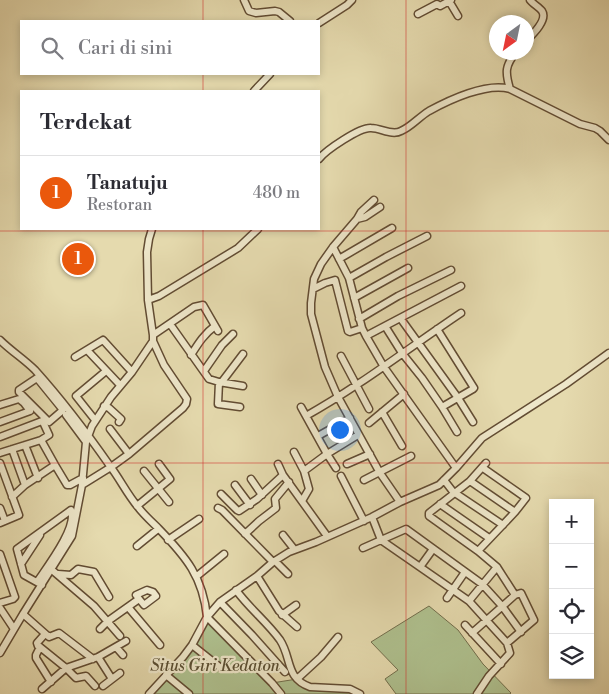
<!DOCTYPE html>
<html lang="id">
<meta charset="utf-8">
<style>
body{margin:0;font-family:"Libre Bodoni",serif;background:#f2f2f3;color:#2b2b33}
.controls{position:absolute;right:15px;bottom:15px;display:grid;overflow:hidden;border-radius:0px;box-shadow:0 2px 8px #0003}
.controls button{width:45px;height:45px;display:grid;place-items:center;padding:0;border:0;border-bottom:1px solid #e1e1e2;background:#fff;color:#2b2b33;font:25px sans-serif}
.compass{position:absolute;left:489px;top:15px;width:45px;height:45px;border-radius:50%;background:#fff;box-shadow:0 2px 8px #0003;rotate:213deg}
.you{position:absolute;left:339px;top:429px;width:18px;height:18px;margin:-12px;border:4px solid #fff;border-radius:50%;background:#1a73e8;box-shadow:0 0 0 8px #1a73e833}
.badge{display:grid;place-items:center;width:32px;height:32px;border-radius:50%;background:#ea580c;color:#fff;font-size:16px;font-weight:700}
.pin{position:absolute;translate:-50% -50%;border:2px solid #fff;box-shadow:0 1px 5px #0006}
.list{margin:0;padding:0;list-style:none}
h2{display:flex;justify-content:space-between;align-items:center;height:65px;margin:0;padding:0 20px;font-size:21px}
h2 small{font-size:16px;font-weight:400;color:#7c7c81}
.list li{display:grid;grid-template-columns:32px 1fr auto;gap:15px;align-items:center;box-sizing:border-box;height:75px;padding:0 20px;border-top:1px solid #e1e1e2}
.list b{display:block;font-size:19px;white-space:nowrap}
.list p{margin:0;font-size:16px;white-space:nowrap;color:#7c7c81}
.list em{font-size:16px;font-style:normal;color:#7c7c81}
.icon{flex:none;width:28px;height:28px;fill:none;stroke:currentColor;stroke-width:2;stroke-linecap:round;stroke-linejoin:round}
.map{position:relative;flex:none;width:609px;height:694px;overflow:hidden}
.search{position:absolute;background:#fff;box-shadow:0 2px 8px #0003;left:20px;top:20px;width:300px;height:55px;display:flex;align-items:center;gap:12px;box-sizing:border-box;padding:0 18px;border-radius:0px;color:#7c7c81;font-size:19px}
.panel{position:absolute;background:#fff;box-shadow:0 2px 8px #0003;left:20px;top:90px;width:300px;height:140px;border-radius:0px}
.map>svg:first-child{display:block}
.green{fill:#afc18f;stroke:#726e4c}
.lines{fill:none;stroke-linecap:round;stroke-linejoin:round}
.minor-casing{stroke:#624c33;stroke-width:9}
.minor{stroke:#eee7ca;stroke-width:6}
.grid{fill:none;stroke:#d62828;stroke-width:1;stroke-opacity:0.55}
.labels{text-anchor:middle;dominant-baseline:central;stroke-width:4.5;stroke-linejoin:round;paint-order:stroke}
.park-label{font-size:16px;font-style:italic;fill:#5a4e32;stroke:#eee7ca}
</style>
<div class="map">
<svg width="609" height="694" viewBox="0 0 609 694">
<rect width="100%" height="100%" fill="#e5daae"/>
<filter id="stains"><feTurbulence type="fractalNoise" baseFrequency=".004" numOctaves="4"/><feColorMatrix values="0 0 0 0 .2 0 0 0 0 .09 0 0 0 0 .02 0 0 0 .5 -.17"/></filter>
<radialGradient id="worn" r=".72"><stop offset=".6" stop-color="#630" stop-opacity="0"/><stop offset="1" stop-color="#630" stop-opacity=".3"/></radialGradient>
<path class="green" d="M 429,606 L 458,630 L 483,664 L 511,693 L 510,694 L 396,694 L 385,679 L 398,670 L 371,642 Z
M 208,621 L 272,683 L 297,679 L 305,685 L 350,689 L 360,694 L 151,694 Z"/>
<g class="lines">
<g class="minor-casing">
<path id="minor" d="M 244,0 L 249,11 L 256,13 L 275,11 L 279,12 L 290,21
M 449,1 L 458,16
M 418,14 L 437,4 L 440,6 L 451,0
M 319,23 L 347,5 L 352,0
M 526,41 C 532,35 548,20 542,11 C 539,7 533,4 530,0
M 510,89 C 505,72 505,66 516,52
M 254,91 L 270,74
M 319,159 C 326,150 360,127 371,128 C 381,128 392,136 401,131 C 411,127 419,117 429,111 C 449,100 487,82 510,89 L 580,124 L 595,128 L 600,131 L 609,140
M 374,200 L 361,212 L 357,219 L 333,247 L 321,264 L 314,279 L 311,303 L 311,314 L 325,367 L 338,397 L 380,473 L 400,502
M 357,219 L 365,217 L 380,207
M 333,247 L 349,278 L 362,328 L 366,336 L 384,367 L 456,468
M 339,259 L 392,228
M 349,278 L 386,257 L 427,236
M 313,289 L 325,283 L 335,280 L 348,331 L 350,332 L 362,328
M 354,298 L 408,268
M 148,300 L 159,296 L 238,248 L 258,229
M 359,319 L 398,296 L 451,270
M 401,319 L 458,398 L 473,422
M 170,324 L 209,379 L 219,382 L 243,386
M 385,326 L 402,353 L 422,378 L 442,407 L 457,432
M 437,329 L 474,388 L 473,389 L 442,407
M 153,335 L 194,307 L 203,305 L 218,331
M 366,336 L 461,286
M 0,340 C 11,351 24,359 35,370 C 62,400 87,433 110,466 C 120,479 127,494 138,507 C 144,515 152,522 159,529 C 186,557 203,577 207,617
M 87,350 L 120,385
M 191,355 C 198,344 204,334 215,326
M 341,356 L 369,409
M 75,357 L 103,340 L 132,372
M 204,371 L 222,345 L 233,334
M 37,378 L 63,410 L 49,422 L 19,392 L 19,390 Z
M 219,382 L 218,404 L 240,407
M 221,383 L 243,354
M 0,405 L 19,399 L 24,403 L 30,411 L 0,422
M 104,406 L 109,408 L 121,419 L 119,422
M 301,407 L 327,454 L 336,468
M 382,412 L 402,446
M 66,415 L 86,442
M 306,416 C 360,386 410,347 461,313
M 95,420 L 76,396 L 106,371
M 369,423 L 404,394
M 110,429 L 129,454
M 318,436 L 350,418
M 0,437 L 42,421 L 43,422 L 49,435 L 41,440 L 0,453
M 41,440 L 55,465 L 67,485 L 70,485 L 83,478
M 25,445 L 38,478
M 12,449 L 25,485
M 294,452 L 304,471 L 327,454 L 358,435
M 0,463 L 19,515 L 0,523
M 486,463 L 470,481 L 429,513 L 429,516 L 478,551 L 497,567 L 515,595
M 278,464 L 283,475
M 347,464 L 370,454
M 144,471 L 169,502
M 341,476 L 364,521
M 251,479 L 262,495
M 364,480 L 411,456
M 444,480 L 454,493
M 470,481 L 515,512
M 82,485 L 111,467 L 129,454 L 183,408 L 186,404 L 187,399 L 164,365 L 153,341
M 235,485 L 250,505
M 455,493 L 503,525
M 221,494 L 237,510 L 239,511 L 257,499 L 283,475 L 327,536
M 12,497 L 25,485 L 55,465
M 302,501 L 309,489 L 304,471
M 440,504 L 489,538
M 137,506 L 170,479 L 159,464
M 0,508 L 5,521
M 218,508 L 222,510 L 273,562
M 372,517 L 381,540 L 469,601 L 507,643 L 510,653 L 489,676 L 477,694
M 245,534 L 259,521 L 276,508 L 275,499 L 289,482
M 283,535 L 294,549
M 168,540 L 199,519
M 137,546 L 158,529
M 363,548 L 406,529 L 482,584 L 502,606 L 521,632
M 478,551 L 515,512 L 526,498 L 483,468
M 0,554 L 15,597 L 13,599 L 0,603
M 275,561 L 288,574
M 21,564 L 40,535
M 420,567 L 433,549
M 52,570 L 94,606 L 120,636
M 58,574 L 71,575 L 78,569 L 94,572 L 109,597
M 197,576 L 224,554
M 257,576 L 279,611 L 297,627
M 37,582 C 47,567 78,527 71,510 L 17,549 L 24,575 L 42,585
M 147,590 L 153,592 L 156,596 L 144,605 L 136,595 Z
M 236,590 C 249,608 267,622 280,640 C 292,658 285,678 310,687 L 350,689 L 360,694
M 447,598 L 465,572
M 469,601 L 497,567
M 220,602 L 252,635 L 285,672
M 128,607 L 160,645
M 0,608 L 14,629
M 23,614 L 49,637 L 59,633 L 93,659
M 282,615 L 296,605
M 207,617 L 272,683 L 281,694
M 465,625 L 501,664
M 100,629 L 108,621 L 139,599
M 472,633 L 515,595 L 521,593 L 534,620 L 507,643
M 192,645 L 221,668
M 40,647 L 38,646 L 37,643 L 45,634
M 116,647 L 123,655
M 0,653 L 23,614 L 72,536 L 82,485 L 86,442 L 92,426 L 111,397 L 132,372 L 153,341 L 153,335 L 148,300 L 147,252 L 149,239 L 152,229
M 98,657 L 112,679
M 166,675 L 189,694
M 297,679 L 321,657 L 338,637
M 51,682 L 36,658 L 36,655 L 40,647 L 66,668 L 76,678 L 86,676 L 95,686
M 103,686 L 120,673
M 42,689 L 66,668 L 98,657 L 126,641
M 149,694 L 183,657 L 192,645 L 207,617 L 220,602 L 257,576 L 273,562 L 289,552 L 316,542 L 372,517 L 400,502 L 439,485 L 456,468 L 482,438 L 566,384 L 609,353"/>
</g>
<use href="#minor" class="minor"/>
</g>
<path class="grid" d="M 203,0 L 203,21M 406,0 L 406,694M 203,74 L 203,91M 203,229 L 203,694M 0,231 L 609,231M 0,463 L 609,463"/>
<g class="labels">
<g class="park-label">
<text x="215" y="666">Situs Giri Kedaton</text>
</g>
</g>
<rect width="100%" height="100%" filter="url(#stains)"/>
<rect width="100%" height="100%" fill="url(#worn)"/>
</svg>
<div class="controls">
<button>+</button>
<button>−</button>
<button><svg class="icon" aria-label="locate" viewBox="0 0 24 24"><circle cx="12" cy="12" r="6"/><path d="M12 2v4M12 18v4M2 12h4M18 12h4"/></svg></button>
<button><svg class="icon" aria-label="layers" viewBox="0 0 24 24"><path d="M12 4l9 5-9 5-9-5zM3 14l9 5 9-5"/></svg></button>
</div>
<svg class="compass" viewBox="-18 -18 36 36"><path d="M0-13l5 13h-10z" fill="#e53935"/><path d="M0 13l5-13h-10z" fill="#7c7c81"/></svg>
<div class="you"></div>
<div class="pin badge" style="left:78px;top:259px">1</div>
<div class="search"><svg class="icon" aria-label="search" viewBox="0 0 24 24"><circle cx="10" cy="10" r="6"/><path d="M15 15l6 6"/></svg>Cari di sini</div>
<section class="panel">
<h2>Terdekat<small></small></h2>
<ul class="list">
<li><span class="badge">1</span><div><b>Tanatuju</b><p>Restoran</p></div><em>480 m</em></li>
</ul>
</section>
</div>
